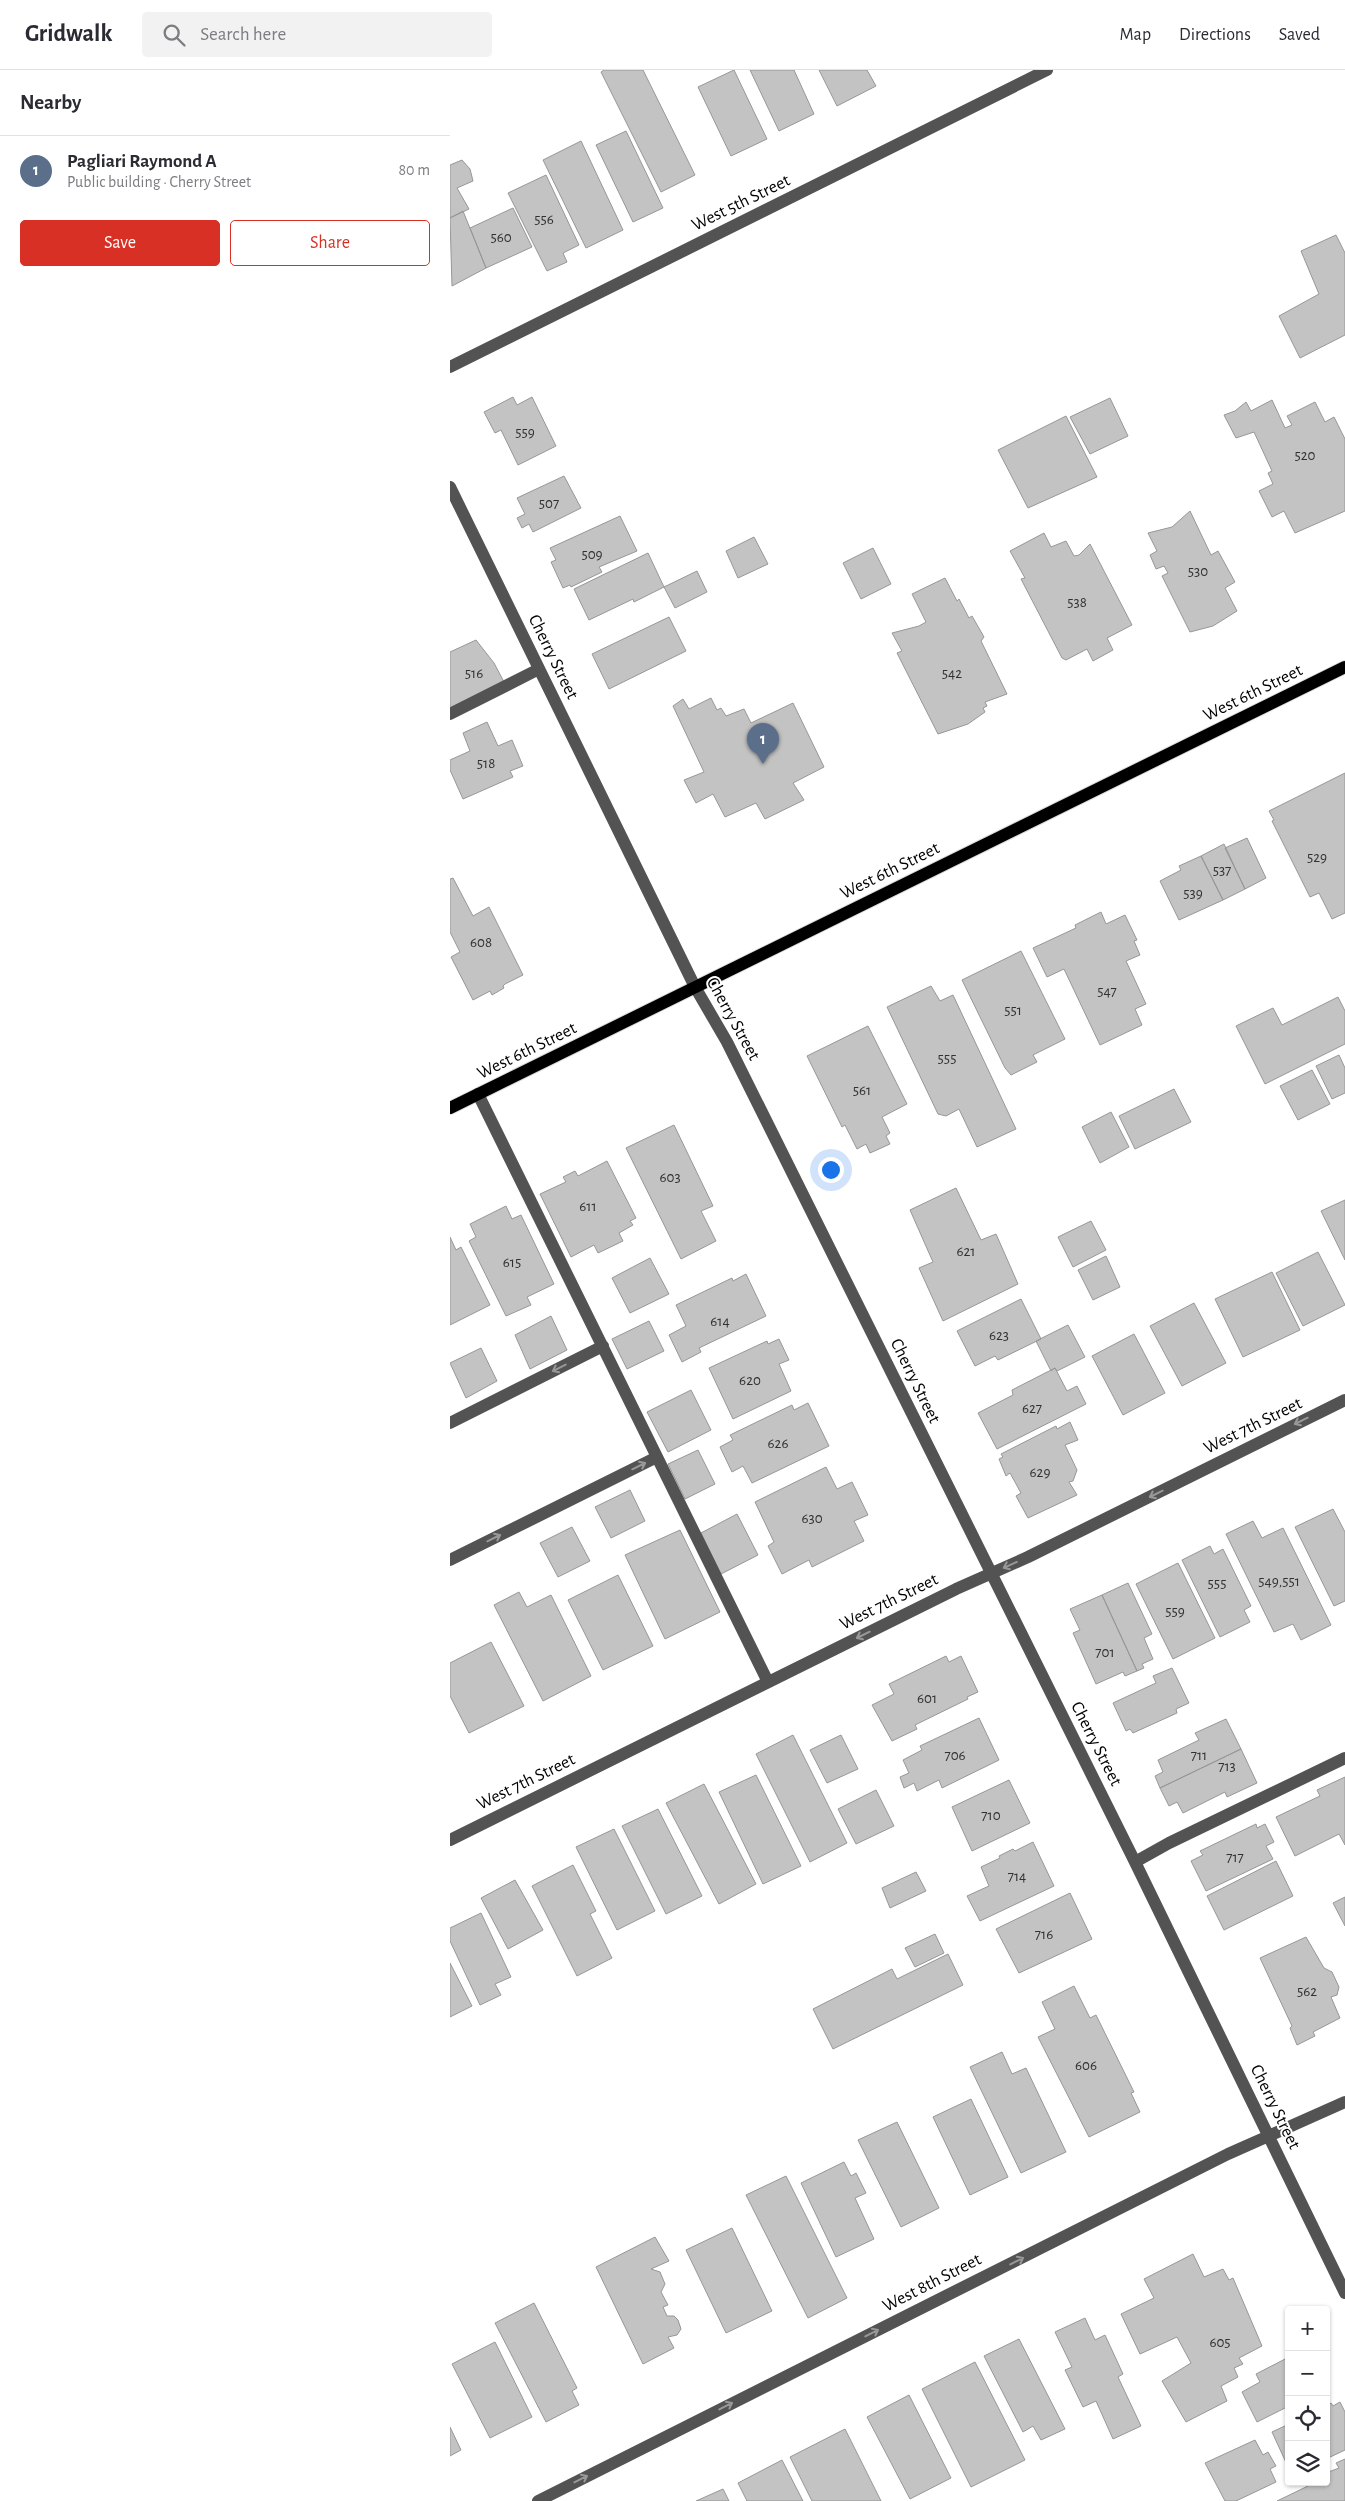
<!DOCTYPE html>
<meta charset="utf-8">
<style>
body{margin:0;font-family:"Alegreya Sans",sans-serif;background:#f2f2f3;color:#2b2b33}
.controls{position:absolute;right:15px;bottom:15px;display:grid;overflow:hidden;border-radius:5px;box-shadow:0 1px 4px #0004}
.controls button{width:45px;height:45px;display:grid;place-items:center;padding:0;border:0;border-bottom:1px solid #e1e1e2;background:#fff;color:#2b2b33;font:25px sans-serif}
.you{position:absolute;left:380px;top:1099px;width:18px;height:18px;margin:-12px;border:4px solid #fff;border-radius:50%;background:#1a73e8;box-shadow:0 0 0 8px #1a73e833}
.badge{display:grid;place-items:center;width:32px;height:32px;border-radius:50%;background:#d93025;color:#fff;font-size:16px;font-weight:700}
.pin{position:absolute;translate:-50% -41px;filter:drop-shadow(0 1px 2px #0008)}
.pin::after{content:'';position:absolute;top:26px;width:18px;height:15px;background:inherit;clip-path:polygon(0 0,100% 0,50% 100%)}
.list{margin:0;padding:0;list-style:none}
h2{display:flex;justify-content:space-between;align-items:center;height:65px;margin:0;padding:0 20px;font-size:21px}
h2 small{font-size:16px;font-weight:400;color:#7c7c81}
.list li{display:grid;grid-template-columns:32px 1fr auto;gap:15px;align-items:center;box-sizing:border-box;height:70px;padding:0 20px;border-top:1px solid #e1e1e2}
.list b{display:block;font-size:19px;white-space:nowrap}
.list p{margin:0;font-size:16px;white-space:nowrap;color:#7c7c81}
.list em{font-size:16px;font-style:normal;color:#7c7c81}
.actions{display:flex;gap:10px;padding:15px 20px}
.actions a{flex:1;padding:11px 0;border:1px solid #d93025;border-radius:5px;text-align:center;font-size:18px;color:#d93025}
.actions .main{background:#d93025;color:#fff}
.icon{flex:none;width:28px;height:28px;fill:none;stroke:currentColor;stroke-width:2;stroke-linecap:round;stroke-linejoin:round}
.map{position:relative;flex:none;width:895px;height:2431px;overflow:hidden}
header{display:flex;align-items:center;gap:30px;box-sizing:border-box;height:70px;padding:0 25px;background:#fff;border-bottom:1px solid #e1e1e2}
header strong{font-size:24px}
nav{display:flex;gap:28px;margin-inline-start:auto;font-size:18px}
.search{width:350px;height:45px;background:#f2f2f3;display:flex;align-items:center;gap:12px;box-sizing:border-box;padding:0 18px;border-radius:5px;color:#7c7c81;font-size:19px}
main{display:flex}
aside{flex:1;background:#fff}
.map>svg:first-child{display:block}
.building{fill:#c3c3c3;stroke:#979797}
.lines{fill:none;stroke-linecap:round;stroke-linejoin:round}
.major-casing{stroke:#dbdbdb;stroke-width:14}
.minor{stroke:#535353;stroke-width:12}
.major{stroke:#000;stroke-width:12}
.oneway{stroke:#989898}
.labels{text-anchor:middle;dominant-baseline:central;stroke-width:4;stroke-linejoin:round;paint-order:stroke}
.number-label{font-size:15px;fill:#313131}
.street-label{font-size:18px;fill:#000;stroke:#fff}
</style>
<header>
<strong>Gridwalk</strong>
<div class="search"><svg class="icon" aria-label="search" viewBox="0 0 24 24"><circle cx="10" cy="10" r="6"/><path d="M15 15l6 6"/></svg>Search here</div>
<nav><a>Map</a><a>Directions</a><a>Saved</a></nav>
</header>
<main>
<aside>
<h2>Nearby<small></small></h2>
<ul class="list">
<li><span class="badge" style="background:#5c6f8a">1</span><div><b>Pagliari Raymond A</b><p>Public building · Cherry Street</p></div><em>80 m</em></li>
</ul>
<div class="actions"><a class="main">Save</a><a>Share</a></div>
</aside>
<div class="map">
<svg width="895" height="2431" viewBox="0 0 895 2431">
<rect width="100%" height="100%" fill="#fff"/>
<path class="building" d="M 154,0 L 193,0 L 245,105 L 211,122 L 151,2 Z
M 284,0 L 317,69 L 281,86 L 248,17 Z
M 300,0 L 344,0 L 364,44 L 329,61 Z
M 369,0 L 417,0 L 426,16 L 387,36 Z
M 176,61 L 213,138 L 183,152 L 146,75 Z
M 131,71 L 173,160 L 136,178 L 93,90 Z
M 12,90 L 20,99 L 23,111 L 7,118 L 19,139 L 0,148 L 0,95 Z
M 96,105 L 129,175 L 113,183 L 117,192 L 97,201 L 58,123 Z
M 63,138 L 82,177 L 36,198 L 20,158 Z
M 13,141 L 36,198 L 2,216 L 0,148 Z
M 886,165 L 895,183 L 895,265 L 850,288 L 829,246 L 869,224 L 851,181 Z
M 63,327 L 67,335 L 82,327 L 106,376 L 68,395 L 51,360 L 45,363 L 34,342 Z
M 660,328 L 678,366 L 640,384 L 620,347 Z
M 822,330 L 835,358 L 842,355 L 837,346 L 865,332 L 875,352 L 884,347 L 895,369 L 895,441 L 845,463 L 834,441 L 822,447 L 809,421 L 823,414 L 818,403 L 822,401 L 804,362 L 786,368 L 774,345 L 785,341 L 796,332 L 801,341 Z
M 616,346 L 647,407 L 578,438 L 548,380 Z
M 114,406 L 131,438 L 83,462 L 79,454 L 72,458 L 67,448 L 75,444 L 67,428 Z
M 740,441 L 761,485 L 768,481 L 785,512 L 775,518 L 787,541 L 763,556 L 740,562 L 712,506 L 718,503 L 714,496 L 706,499 L 700,485 L 707,481 L 698,463 L 722,457 Z
M 170,446 L 187,481 L 149,497 L 152,502 L 121,517 L 120,515 L 113,518 L 101,492 L 106,490 L 100,478 Z
M 594,463 L 601,477 L 616,471 L 624,486 L 629,485 L 640,474 L 682,555 L 657,568 L 663,580 L 643,591 L 637,579 L 616,590 L 612,588 L 571,509 L 575,508 L 560,481 Z
M 304,467 L 318,494 L 288,508 L 276,481 Z
M 423,478 L 441,514 L 411,529 L 393,493 Z
M 198,483 L 214,517 L 184,532 L 183,529 L 139,550 L 124,519 Z
M 247,501 L 257,522 L 225,538 L 214,517 Z
M 495,508 L 507,531 L 509,529 L 519,548 L 522,546 L 534,567 L 531,571 L 557,624 L 535,632 L 537,636 L 533,638 L 535,642 L 518,654 L 488,664 L 447,583 L 452,581 L 442,563 L 469,556 L 476,552 L 462,524 Z
M 219,547 L 236,581 L 159,619 L 142,584 Z
M 26,570 L 44,593 L 54,612 L 0,638 L 0,582 Z
M 261,628 L 267,640 L 271,638 L 276,646 L 294,639 L 301,653 L 343,633 L 374,697 L 343,713 L 354,730 L 315,749 L 306,733 L 275,747 L 263,724 L 246,733 L 234,710 L 254,702 L 223,636 L 233,629 L 239,639 Z
M 37,652 L 48,676 L 62,670 L 73,696 L 60,701 L 63,707 L 13,729 L 0,700 L 0,690 L 20,681 L 13,663 Z
M 895,703 L 895,843 L 882,849 L 869,823 L 860,827 L 822,751 L 824,750 L 819,741 Z
M 797,768 L 816,808 L 795,819 L 775,778 Z
M 774,774 L 795,819 L 773,830 L 751,786 Z
M 751,786 L 773,830 L 729,850 L 710,811 L 731,800 L 729,796 Z
M 3,808 L 23,846 L 39,837 L 73,905 L 55,914 L 53,916 L 54,918 L 42,925 L 40,921 L 23,930 L 1,887 L 10,882 L 0,862 L 0,809 Z
M 651,842 L 656,854 L 675,845 L 687,870 L 684,871 L 690,885 L 676,891 L 696,934 L 685,939 L 692,955 L 650,975 L 614,899 L 597,907 L 583,878 L 626,858 L 625,855 Z
M 571,881 L 615,969 L 583,985 L 587,992 L 561,1005 L 555,998 L 512,910 Z
M 481,916 L 490,931 L 503,925 L 566,1059 L 527,1077 L 509,1039 L 496,1046 L 488,1044 L 437,937 Z
M 888,927 L 895,941 L 895,974 L 815,1014 L 786,956 L 823,938 L 832,955 Z
M 418,956 L 457,1034 L 432,1047 L 440,1063 L 436,1066 L 440,1074 L 420,1083 L 416,1074 L 407,1079 L 395,1055 L 392,1057 L 357,986 Z
M 889,985 L 895,998 L 895,1023 L 882,1029 L 866,996 Z
M 862,1000 L 880,1034 L 848,1050 L 830,1016 Z
M 724,1019 L 741,1052 L 685,1079 L 669,1046 Z
M 661,1042 L 679,1077 L 650,1093 L 632,1057 Z
M 224,1055 L 263,1136 L 251,1141 L 266,1171 L 231,1189 L 176,1078 Z
M 157,1091 L 186,1148 L 180,1151 L 183,1155 L 169,1163 L 173,1171 L 148,1183 L 144,1175 L 121,1187 L 90,1124 L 116,1112 L 113,1107 L 125,1101 L 128,1106 Z
M 506,1118 L 531,1170 L 546,1164 L 568,1214 L 493,1251 L 469,1198 L 483,1192 L 460,1140 Z
M 895,1130 L 895,1190 L 871,1141 Z
M 56,1136 L 62,1149 L 71,1145 L 104,1214 L 77,1227 L 81,1235 L 56,1246 L 19,1171 L 26,1167 L 20,1154 Z
M 641,1151 L 656,1180 L 623,1197 L 608,1167 Z
M 0,1167 L 6,1180 L 11,1177 L 40,1235 L 0,1255 Z
M 868,1182 L 895,1235 L 853,1256 L 826,1203 Z
M 656,1186 L 670,1217 L 643,1230 L 628,1200 Z
M 200,1188 L 219,1224 L 180,1243 L 162,1208 Z
M 822,1202 L 850,1260 L 793,1287 L 765,1229 Z
M 296,1204 L 316,1246 L 249,1278 L 251,1282 L 232,1292 L 219,1265 L 236,1256 L 226,1235 L 282,1208 L 283,1211 Z
M 571,1229 L 591,1269 L 548,1290 L 545,1286 L 525,1296 L 507,1261 Z
M 744,1233 L 776,1293 L 732,1316 L 700,1256 Z
M 101,1246 L 117,1280 L 80,1299 L 65,1265 Z
M 199,1251 L 214,1281 L 177,1299 L 162,1269 Z
M 618,1255 L 635,1287 L 607,1301 L 605,1298 L 601,1301 L 586,1271 Z
M 684,1264 L 715,1323 L 673,1345 L 642,1286 Z
M 329,1269 L 339,1290 L 329,1294 L 341,1321 L 283,1349 L 259,1298 L 317,1271 L 318,1274 Z
M 31,1278 L 47,1311 L 16,1328 L 0,1293 Z
M 605,1298 L 617,1321 L 627,1316 L 636,1334 L 547,1379 L 528,1343 L 563,1325 L 562,1320 Z
M 241,1320 L 261,1360 L 218,1382 L 197,1342 Z
M 358,1333 L 379,1376 L 302,1413 L 293,1396 L 282,1402 L 270,1377 L 283,1370 L 280,1365 L 342,1335 L 344,1340 Z
M 620,1352 L 628,1370 L 615,1375 L 627,1400 L 623,1411 L 619,1412 L 627,1425 L 578,1448 L 566,1426 L 571,1423 L 560,1403 L 556,1406 L 549,1389 L 553,1387 L 551,1384 L 606,1356 L 607,1359 Z
M 248,1380 L 265,1414 L 235,1429 L 218,1394 Z
M 376,1397 L 387,1419 L 402,1412 L 418,1445 L 404,1451 L 414,1471 L 362,1497 L 359,1490 L 332,1504 L 318,1476 L 324,1472 L 305,1432 Z
M 180,1420 L 195,1451 L 161,1468 L 145,1437 Z
M 883,1439 L 895,1462 L 895,1531 L 884,1536 L 845,1457 Z
M 287,1444 L 308,1485 L 271,1504 L 251,1463 Z
M 803,1451 L 812,1468 L 833,1458 L 881,1555 L 851,1570 L 843,1554 L 824,1562 L 776,1464 Z
M 122,1457 L 140,1491 L 108,1507 L 90,1473 Z
M 230,1460 L 270,1542 L 215,1569 L 175,1485 Z
M 760,1476 L 764,1484 L 773,1479 L 801,1536 L 794,1540 L 800,1552 L 770,1567 L 732,1490 Z
M 728,1493 L 765,1568 L 723,1589 L 686,1514 Z
M 168,1505 L 203,1576 L 153,1600 L 118,1530 Z
M 678,1513 L 702,1564 L 694,1568 L 703,1589 L 692,1594 L 694,1598 L 687,1601 L 652,1525 Z
M 69,1522 L 77,1537 L 101,1525 L 141,1606 L 93,1631 L 44,1535 Z
M 652,1525 L 687,1601 L 675,1606 L 673,1602 L 646,1614 L 623,1563 L 630,1560 L 620,1539 Z
M 41,1572 L 74,1636 L 19,1663 L 0,1626 L 0,1593 Z
M 496,1586 L 499,1592 L 511,1586 L 528,1622 L 517,1627 L 518,1629 L 465,1655 L 467,1659 L 442,1671 L 422,1635 L 444,1624 L 439,1614 Z
M 722,1598 L 739,1633 L 726,1639 L 727,1643 L 683,1663 L 680,1659 L 676,1661 L 663,1633 L 706,1613 L 703,1606 Z
M 529,1648 L 549,1690 L 492,1718 L 489,1710 L 467,1721 L 464,1713 L 454,1718 L 450,1707 L 459,1703 L 453,1690 L 472,1680 L 470,1676 Z
M 776,1649 L 791,1679 L 710,1718 L 705,1706 L 713,1702 L 708,1690 L 749,1670 L 745,1663 Z
M 343,1665 L 397,1773 L 360,1792 L 306,1684 Z
M 391,1665 L 408,1699 L 377,1713 L 360,1680 Z
M 791,1679 L 807,1713 L 777,1727 L 775,1722 L 733,1743 L 727,1732 L 719,1736 L 710,1718 Z
M 306,1705 L 351,1796 L 313,1814 L 269,1722 Z
M 895,1707 L 895,1775 L 889,1764 L 845,1786 L 826,1747 L 870,1726 L 867,1720 Z
M 559,1710 L 580,1753 L 522,1781 L 502,1737 Z
M 254,1714 L 306,1814 L 269,1834 L 216,1733 Z
M 426,1720 L 444,1756 L 406,1774 L 388,1739 Z
M 208,1739 L 252,1826 L 216,1844 L 172,1756 Z
M 806,1754 L 807,1758 L 815,1754 L 824,1772 L 816,1776 L 823,1789 L 756,1821 L 741,1791 L 753,1785 L 750,1781 Z
M 164,1759 L 205,1841 L 167,1860 L 126,1777 Z
M 583,1772 L 604,1816 L 530,1851 L 517,1826 L 539,1816 L 531,1797 L 550,1788 L 549,1786 L 563,1779 L 565,1781 Z
M 826,1791 L 843,1826 L 774,1860 L 757,1826 Z
M 123,1795 L 146,1841 L 140,1844 L 162,1888 L 127,1906 L 82,1816 Z
M 466,1802 L 476,1821 L 440,1838 L 432,1818 Z
M 65,1810 L 93,1860 L 58,1879 L 31,1828 Z
M 620,1823 L 642,1869 L 569,1903 L 546,1859 Z
M 895,1827 L 895,1856 L 883,1833 Z
M 31,1843 L 61,1907 L 45,1914 L 51,1925 L 30,1935 L 0,1871 L 0,1858 Z
M 485,1864 L 494,1883 L 465,1897 L 455,1878 Z
M 856,1867 L 874,1898 L 882,1902 L 889,1917 L 887,1925 L 881,1927 L 890,1948 L 863,1962 L 865,1966 L 847,1975 L 840,1958 L 842,1956 L 810,1888 Z
M 498,1884 L 513,1915 L 383,1979 L 363,1939 L 442,1899 L 447,1909 Z
M 0,1893 L 22,1936 L 0,1947 Z
M 624,1916 L 640,1948 L 646,1945 L 684,2022 L 681,2023 L 690,2042 L 639,2067 L 588,1967 L 605,1959 L 592,1932 Z
M 552,1982 L 562,2004 L 576,1998 L 616,2082 L 571,2103 L 520,1997 Z
M 521,2029 L 558,2107 L 520,2125 L 483,2047 Z
M 447,2052 L 489,2138 L 451,2157 L 408,2070 Z
M 394,2092 L 401,2106 L 406,2103 L 416,2123 L 405,2128 L 424,2169 L 386,2187 L 351,2113 Z
M 336,2106 L 397,2228 L 358,2248 L 296,2125 Z
M 282,2158 L 322,2241 L 276,2263 L 236,2180 Z
M 205,2167 L 219,2191 L 201,2199 L 210,2202 L 215,2214 L 211,2222 L 218,2235 L 213,2237 L 217,2246 L 224,2246 L 228,2250 L 231,2259 L 227,2265 L 218,2267 L 224,2278 L 193,2294 L 146,2197 Z
M 743,2184 L 754,2207 L 773,2199 L 779,2210 L 783,2208 L 812,2276 L 789,2288 L 793,2294 L 784,2298 L 788,2307 L 771,2316 L 777,2331 L 736,2352 L 712,2311 L 741,2293 L 727,2267 L 690,2284 L 671,2244 L 704,2228 L 694,2209 Z
M 84,2233 L 127,2318 L 122,2321 L 129,2335 L 96,2352 L 45,2253 Z
M 635,2248 L 645,2270 L 655,2265 L 673,2304 L 668,2307 L 691,2356 L 663,2369 L 646,2331 L 633,2337 L 615,2300 L 622,2297 L 605,2262 Z
M 569,2269 L 615,2359 L 591,2370 L 583,2356 L 573,2362 L 534,2286 Z
M 45,2272 L 82,2347 L 40,2368 L 2,2294 Z
M 839,2287 L 839,2336 L 807,2352 L 792,2322 L 810,2312 L 806,2304 Z
M 525,2292 L 575,2390 L 521,2417 L 472,2319 Z
M 459,2325 L 501,2408 L 460,2429 L 417,2347 Z
M 890,2332 L 895,2342 L 895,2380 L 876,2389 L 876,2336 L 881,2333 L 883,2336 Z
M 839,2354 L 839,2399 L 822,2362 Z
M 0,2357 L 11,2380 L 0,2386 Z
M 395,2359 L 431,2431 L 362,2431 L 340,2387 Z
M 805,2370 L 813,2385 L 818,2382 L 826,2396 L 820,2399 L 826,2412 L 786,2431 L 775,2431 L 755,2393 Z
M 895,2389 L 895,2431 L 827,2431 L 858,2416 L 856,2414 L 859,2412 L 876,2412 L 876,2403 L 889,2398 L 886,2393 Z
M 332,2390 L 353,2431 L 297,2431 L 288,2413 Z
M 273,2419 L 279,2431 L 246,2431 Z"/>
<g class="lines">
<g class="major-casing">
<path id="major" d="M 0,1038 L 895,597"/>
</g>
<path class="minor" d="M 0,297 L 597,0
M 0,417 L 245,917 L 277,972 L 685,1792 L 895,2223
M 0,644 L 89,599
M 28,1024 L 318,1612
M 0,1353 L 153,1276
M 0,1490 L 207,1387
M 0,1770 L 506,1519 L 578,1487 L 895,1330
M 685,1792 L 719,1773 L 895,1688
M 88,2431 L 778,2084 L 895,2032"/>
<use href="#major" class="major"/>
</g>
<defs><path id="oneway-shaft" d="M-6 0H5M1.5-3L5.5 0L1.5 3" fill="none" stroke-width="1.6" stroke-linecap="round" stroke-linejoin="round" transform="scale(1.25)"/></defs>
<g class="oneway">
<use href="#oneway-shaft" transform="translate(109 1298) rotate(153)"/>
<use href="#oneway-shaft" transform="translate(851 1351) rotate(154)"/>
<use href="#oneway-shaft" transform="translate(189 1396) rotate(-26)"/>
<use href="#oneway-shaft" transform="translate(706 1424) rotate(154)"/>
<use href="#oneway-shaft" transform="translate(44 1468) rotate(-26)"/>
<use href="#oneway-shaft" transform="translate(560 1495) rotate(156)"/>
<use href="#oneway-shaft" transform="translate(413 1565) rotate(154)"/>
<use href="#oneway-shaft" transform="translate(567 2191) rotate(-27)"/>
<use href="#oneway-shaft" transform="translate(422 2263) rotate(-27)"/>
<use href="#oneway-shaft" transform="translate(276 2336) rotate(-27)"/>
<use href="#oneway-shaft" transform="translate(131 2409) rotate(-27)"/>
</g>
<g class="labels">
<g class="number-label">
<text x="94" y="149">556</text>
<text x="51" y="167">560</text>
<text x="75" y="362">559</text>
<text x="855" y="385">520</text>
<text x="99" y="433">507</text>
<text x="142" y="484">509</text>
<text x="748" y="501">530</text>
<text x="627" y="532">538</text>
<text x="24" y="603">516</text>
<text x="502" y="603">542</text>
<text x="36" y="693">518</text>
<text x="867" y="787">529</text>
<text x="772" y="800">537</text>
<text x="743" y="823">539</text>
<text x="31" y="872">608</text>
<text x="657" y="921">547</text>
<text x="563" y="940">551</text>
<text x="497" y="988">555</text>
<text x="412" y="1020">561</text>
<text x="220" y="1107">603</text>
<text x="138" y="1136">611</text>
<text x="516" y="1181">621</text>
<text x="62" y="1192">615</text>
<text x="270" y="1251">614</text>
<text x="549" y="1265">623</text>
<text x="300" y="1310">620</text>
<text x="582" y="1338">627</text>
<text x="328" y="1373">626</text>
<text x="590" y="1402">629</text>
<text x="362" y="1448">630</text>
<text x="829" y="1511">549,551</text>
<text x="767" y="1513">555</text>
<text x="725" y="1541">559</text>
<text x="655" y="1582">701</text>
<text x="477" y="1628">601</text>
<text x="505" y="1685">706</text>
<text x="749" y="1685">711</text>
<text x="777" y="1696">713</text>
<text x="541" y="1745">710</text>
<text x="785" y="1787">717</text>
<text x="567" y="1806">714</text>
<text x="594" y="1864">716</text>
<text x="857" y="1921">562</text>
<text x="636" y="1995">606</text>
<text x="770" y="2272">605</text>
</g>
<g class="street-label">
<text transform="translate(291 133) rotate(-26)">West 5th Street</text>
<text transform="translate(103 587) rotate(64)">Cherry Street</text>
<text transform="translate(803 623) rotate(-26)">West 6th Street</text>
<text transform="translate(440 801) rotate(-26)">West 6th Street</text>
<text transform="translate(283 949) rotate(61)">Cherry Street</text>
<text transform="translate(77 981) rotate(-26)">West 6th Street</text>
<text transform="translate(465 1311) rotate(64)">Cherry Street</text>
<text transform="translate(803 1356) rotate(-26)">West 7th Street</text>
<text transform="translate(439 1532) rotate(-26)">West 7th Street</text>
<text transform="translate(646 1674) rotate(63)">Cherry Street</text>
<text transform="translate(76 1712) rotate(-26)">West 7th Street</text>
<text transform="translate(825 2037) rotate(64)">Cherry Street</text>
<text transform="translate(482 2213) rotate(-27)">West 8th Street</text>
</g>
</g>
</svg>
<div class="controls">
<button>+</button>
<button>−</button>
<button><svg class="icon" aria-label="locate" viewBox="0 0 24 24"><circle cx="12" cy="12" r="6"/><path d="M12 2v4M12 18v4M2 12h4M18 12h4"/></svg></button>
<button><svg class="icon" aria-label="layers" viewBox="0 0 24 24"><path d="M12 4l9 5-9 5-9-5zM3 14l9 5 9-5"/></svg></button>
</div>
<div class="you"></div>
<div class="pin badge" style="left:313px;top:694px;background:#5c6f8a">1</div>
</div>
</main>
